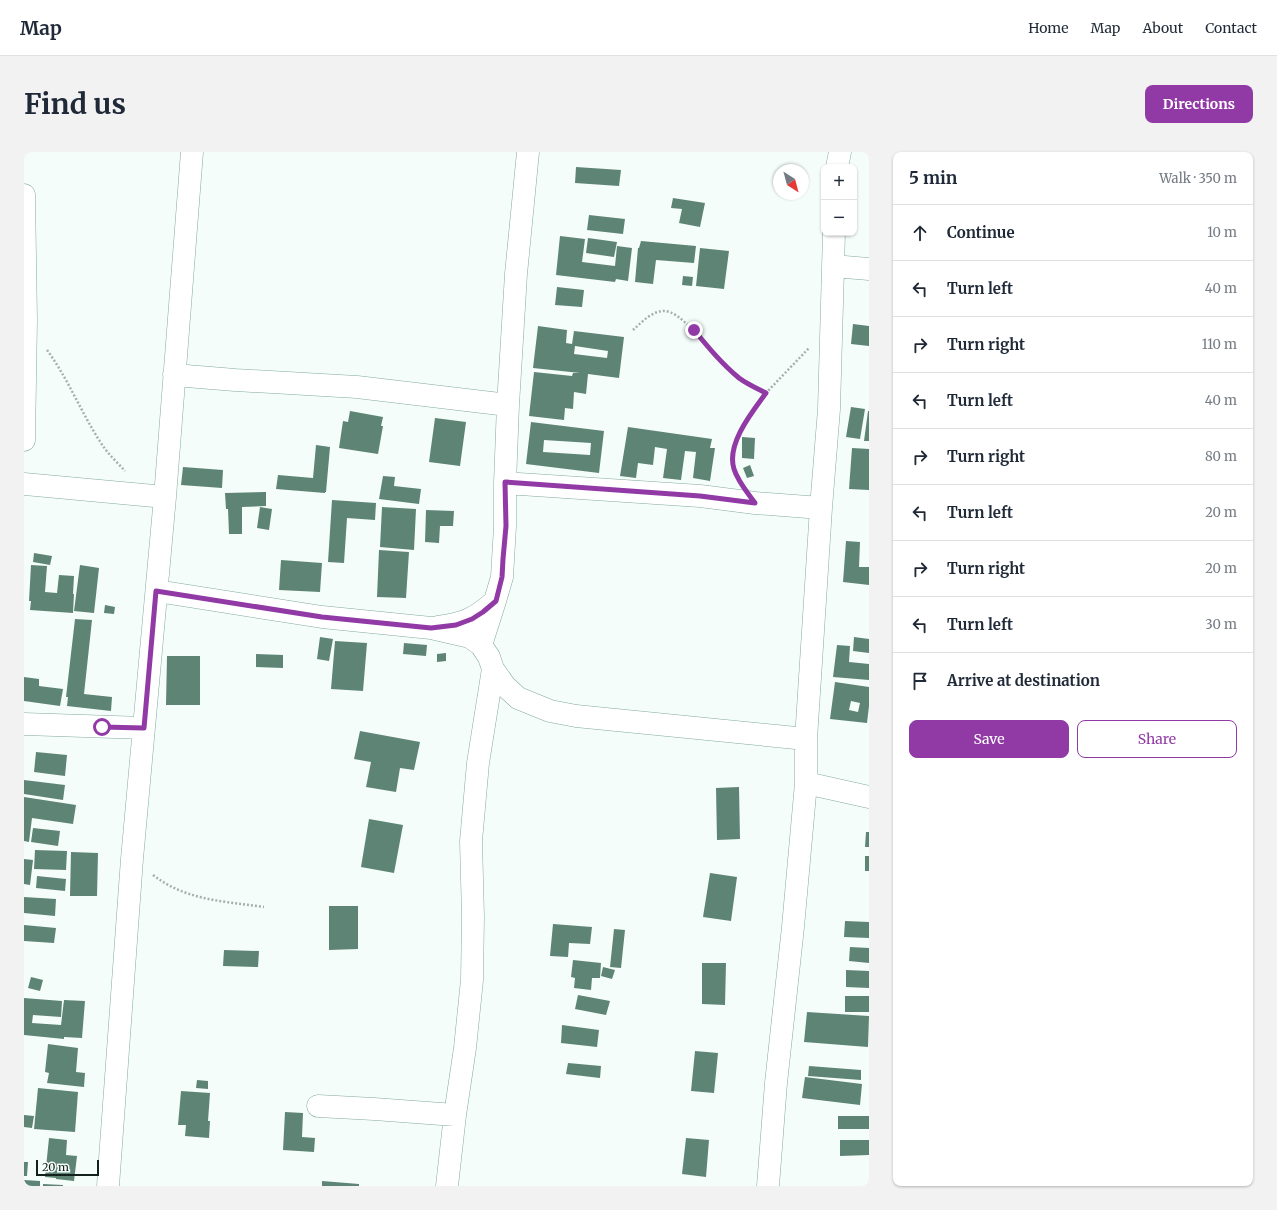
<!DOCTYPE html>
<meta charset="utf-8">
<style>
body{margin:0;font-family:Merriweather,serif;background:#f2f2f3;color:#1f2937}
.controls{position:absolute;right:12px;top:12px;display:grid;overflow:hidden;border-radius:8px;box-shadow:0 1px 3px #0004}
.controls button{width:36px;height:36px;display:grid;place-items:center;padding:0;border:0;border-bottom:1px solid #e0e1e3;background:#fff;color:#1f2937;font:20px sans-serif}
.compass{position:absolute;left:749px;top:12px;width:36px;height:36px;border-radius:50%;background:#fff;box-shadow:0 1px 3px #0004;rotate:144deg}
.scale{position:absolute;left:12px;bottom:10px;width:63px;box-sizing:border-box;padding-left:4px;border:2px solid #12211c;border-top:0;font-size:11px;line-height:14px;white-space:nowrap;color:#12211c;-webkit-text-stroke:3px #f5fdfa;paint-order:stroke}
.stop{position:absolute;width:12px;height:12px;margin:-9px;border:3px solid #913aa6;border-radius:50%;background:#fff}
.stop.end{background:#913aa6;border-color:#fff;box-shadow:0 1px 4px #0008}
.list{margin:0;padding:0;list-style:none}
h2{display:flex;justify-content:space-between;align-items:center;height:52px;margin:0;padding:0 16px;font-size:17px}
h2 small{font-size:13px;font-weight:400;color:#747a83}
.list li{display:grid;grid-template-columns:26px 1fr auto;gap:12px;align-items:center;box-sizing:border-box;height:56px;padding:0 16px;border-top:1px solid #e0e1e3}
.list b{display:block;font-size:15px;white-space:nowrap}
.list em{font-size:13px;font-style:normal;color:#747a83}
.actions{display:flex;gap:8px;padding:12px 16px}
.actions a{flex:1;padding:9px 0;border:1px solid #913aa6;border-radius:8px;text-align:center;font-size:14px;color:#913aa6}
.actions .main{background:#913aa6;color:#fff}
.icon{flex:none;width:22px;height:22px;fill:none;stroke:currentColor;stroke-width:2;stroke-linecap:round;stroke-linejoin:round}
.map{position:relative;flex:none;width:845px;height:1034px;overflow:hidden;border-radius:8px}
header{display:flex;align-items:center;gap:24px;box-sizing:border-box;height:56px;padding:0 20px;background:#fff;border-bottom:1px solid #e0e1e3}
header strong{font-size:19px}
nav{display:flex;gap:22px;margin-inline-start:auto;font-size:14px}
.intro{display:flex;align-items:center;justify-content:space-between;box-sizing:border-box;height:96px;padding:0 24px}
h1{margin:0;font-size:28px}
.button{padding:10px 18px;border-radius:8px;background:#913aa6;color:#fff;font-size:14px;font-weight:700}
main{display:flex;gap:24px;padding:0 24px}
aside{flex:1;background:#fff;border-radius:8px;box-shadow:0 1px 3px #0004}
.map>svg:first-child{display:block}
.building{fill:#5e8475;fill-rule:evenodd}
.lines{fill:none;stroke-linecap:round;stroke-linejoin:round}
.minor-casing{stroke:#83ab9c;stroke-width:23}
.path{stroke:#a6b0ac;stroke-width:2.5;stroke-dasharray:2 2;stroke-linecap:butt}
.minor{stroke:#fff;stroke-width:22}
.route{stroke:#913aa6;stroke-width:5}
</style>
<header>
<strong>Map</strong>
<nav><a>Home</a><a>Map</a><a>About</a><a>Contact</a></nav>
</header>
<div class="intro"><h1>Find us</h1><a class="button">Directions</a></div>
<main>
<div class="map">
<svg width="845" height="1034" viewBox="0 0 845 1034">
<rect width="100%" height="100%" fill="#f5fdfa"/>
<path class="building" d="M 552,15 L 597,18 L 595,34 L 551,31 Z
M 649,46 L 681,51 L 676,75 L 655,71 L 658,57 L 647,56 Z
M 565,63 L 601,67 L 599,82 L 563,78 Z
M 536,84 L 561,87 L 558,110 L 591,114 L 593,94 L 608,96 L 604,129 L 592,127 L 591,130 L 532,123 Z
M 564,86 L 593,90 L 590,105 L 562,101 Z
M 617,89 L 672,94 L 670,111 L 632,108 L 629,132 L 611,130 L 614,96 L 615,96 Z
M 676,96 L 705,99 L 700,137 L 672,134 Z
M 659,124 L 669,125 L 668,134 L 658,133 Z
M 533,135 L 560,138 L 558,155 L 531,153 Z
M 829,172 L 845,174 L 845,194 L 827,192 Z
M 514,174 L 543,178 L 542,191 L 548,192 L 550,179 L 600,185 L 595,226 L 564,222 L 562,242 L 550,240 L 549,257 L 541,256 L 540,268 L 505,264 L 510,220 L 548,224 L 549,221 L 556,221 L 509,216 ZM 551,194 L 584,199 L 583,206 L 550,202 Z
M 827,255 L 841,257 L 836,287 L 822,285 Z
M 326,259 L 359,265 L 357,274 L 359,274 L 354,302 L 315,296 L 319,269 L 324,270 Z
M 844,259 L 845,259 L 845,289 L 840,289 Z
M 411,266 L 442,270 L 436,314 L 405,310 Z
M 507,270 L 580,279 L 575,321 L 502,312 ZM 520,288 L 567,291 L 566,303 L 519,300 Z
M 604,275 L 688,287 L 686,296 L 691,296 L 686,329 L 669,326 L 672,300 L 661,299 L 657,328 L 639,326 L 643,297 L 631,295 L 629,313 L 614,311 L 612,326 L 596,324 Z
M 718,285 L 731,286 L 730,307 L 718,306 Z
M 292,293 L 306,295 L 302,340 L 301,340 L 301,341 L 252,337 L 254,323 L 289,326 Z
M 828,296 L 845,297 L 845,338 L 825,337 Z
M 726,313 L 730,324 L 723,326 L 719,316 Z
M 159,315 L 199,318 L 198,336 L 157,333 Z
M 359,324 L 371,325 L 370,334 L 397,337 L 395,352 L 355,347 Z
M 242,340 L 242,354 L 218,355 L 218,382 L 205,382 L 204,357 L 202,357 L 201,341 Z
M 308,348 L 352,351 L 351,368 L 323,366 L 320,411 L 304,410 Z
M 236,355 L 248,357 L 245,378 L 233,376 Z
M 358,355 L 392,357 L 390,398 L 356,395 Z
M 402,358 L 430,359 L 429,374 L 416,374 L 415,391 L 401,390 Z
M 822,389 L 836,390 L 835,415 L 845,415 L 845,433 L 819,430 Z
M 355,398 L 385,400 L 382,446 L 353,445 Z
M 10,401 L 28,404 L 26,413 L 9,410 Z
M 257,408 L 298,411 L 296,440 L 255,438 Z
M 7,413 L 23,414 L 21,440 L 33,441 L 35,423 L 50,424 L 49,442 L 50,442 L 49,461 L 6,458 L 7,449 L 5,449 Z
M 56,413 L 75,416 L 70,461 L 50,459 Z
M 81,453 L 91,455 L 90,462 L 80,461 Z
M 51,467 L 68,468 L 60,542 L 88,545 L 87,559 L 43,554 L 44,545 L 42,545 Z
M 296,485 L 309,487 L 305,509 L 293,507 Z
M 830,485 L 845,487 L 845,501 L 829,499 Z
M 311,489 L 343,491 L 339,539 L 307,537 Z
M 380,491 L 403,493 L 402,504 L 379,502 Z
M 813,493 L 826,494 L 825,510 L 845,512 L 845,528 L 809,525 Z
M 422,501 L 422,509 L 413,510 L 413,502 Z
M 232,502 L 259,503 L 259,516 L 232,515 Z
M 143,504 L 176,504 L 176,553 L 142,553 Z
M 0,525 L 15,527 L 15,534 L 39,537 L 36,554 L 0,549 Z
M 811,530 L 845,535 L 845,554 L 843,571 L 806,567 ZM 827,549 L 836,551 L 834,560 L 825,558 Z
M 336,579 L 396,590 L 390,618 L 376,616 L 372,640 L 342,635 L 347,610 L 330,607 Z
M 12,600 L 43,603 L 41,624 L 10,620 Z
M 0,628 L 41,633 L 39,648 L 0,642 Z
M 715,635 L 716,687 L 693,688 L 692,636 Z
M 0,645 L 52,653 L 49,672 L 8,666 L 5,690 L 0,689 Z
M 345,667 L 379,673 L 370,721 L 337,715 Z
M 9,676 L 36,679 L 34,694 L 7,690 Z
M 842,680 L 845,680 L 845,695 L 841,695 Z
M 11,698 L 43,699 L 42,718 L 10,717 Z
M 47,700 L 74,701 L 73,744 L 46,744 Z
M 841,704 L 845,704 L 845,719 L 841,719 Z
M 0,707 L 9,708 L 6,733 L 0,732 Z
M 686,721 L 713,725 L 707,769 L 679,765 Z
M 13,724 L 42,727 L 41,739 L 12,736 Z
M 0,745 L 32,747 L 31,764 L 0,761 Z
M 305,754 L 334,754 L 334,797 L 305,798 Z
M 821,769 L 845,770 L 845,786 L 820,785 Z
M 529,772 L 568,775 L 566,792 L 545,791 L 544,805 L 526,804 Z
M 0,773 L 32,776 L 30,791 L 0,789 Z
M 590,777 L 601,778 L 597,816 L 586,815 Z
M 826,795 L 845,796 L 845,811 L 825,809 Z
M 200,798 L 235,799 L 234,815 L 199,814 Z
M 549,808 L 577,811 L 576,826 L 568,826 L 567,838 L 550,836 L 551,826 L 547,825 Z
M 678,811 L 702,811 L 701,853 L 678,852 Z
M 579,815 L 591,818 L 588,827 L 577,824 Z
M 822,818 L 845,819 L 845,836 L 822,835 Z
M 7,825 L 19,828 L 16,839 L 4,836 Z
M 554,843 L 586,849 L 582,863 L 551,857 Z
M 821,844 L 845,844 L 845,860 L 821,860 Z
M 0,846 L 38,849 L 37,865 L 9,863 L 8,871 L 37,873 L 40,848 L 61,849 L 58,886 L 40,885 L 40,887 L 0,883 Z
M 783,860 L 845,864 L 844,895 L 780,890 Z
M 538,873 L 575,878 L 573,895 L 537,891 Z
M 24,892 L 54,896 L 52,920 L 61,921 L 60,935 L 23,931 L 25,921 L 21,920 Z
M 671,899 L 694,901 L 690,941 L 667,939 Z
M 544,911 L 577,914 L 576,926 L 542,922 Z
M 785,914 L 837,918 L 837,928 L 784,924 Z
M 781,925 L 838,932 L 836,953 L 778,946 Z
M 173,928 L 184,929 L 184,937 L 172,936 Z
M 14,936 L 54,940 L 51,980 L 10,977 Z
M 157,939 L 186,941 L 184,969 L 186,969 L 185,986 L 161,984 L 162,973 L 154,973 Z
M 261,960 L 279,961 L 278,985 L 291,986 L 290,1000 L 259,998 Z
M 0,963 L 10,964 L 8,976 L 0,975 Z
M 814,964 L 845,964 L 845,977 L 814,977 Z
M 25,986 L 43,988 L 42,1003 L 53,1004 L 50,1029 L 32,1027 L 32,1026 L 21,1025 Z
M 662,986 L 685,988 L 682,1025 L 658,1022 Z
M 816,988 L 845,988 L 845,1003 L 816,1004 Z
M 0,1010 L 4,1010 L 3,1024 L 0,1024 Z
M 0,1028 L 16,1029 L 16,1034 L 0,1034 Z
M 298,1029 L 335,1032 L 335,1034 L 298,1034 Z
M 19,1032 L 39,1033 L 39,1034 L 19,1034 Z"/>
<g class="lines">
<g class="minor-casing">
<path id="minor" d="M 813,15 L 816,0
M 0,43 L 2,168 L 0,288
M 809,114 L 845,117
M 150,223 L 211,228 L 333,235 L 484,253
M 481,331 L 676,344 L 731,351 L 797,356
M 0,332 L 141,345
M 133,439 L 298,465 L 407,476 L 446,485 L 457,493 L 465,505 L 469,517 L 481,534 L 494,546 L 526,559 L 552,564 L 782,587
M 414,475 C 440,472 452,466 471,449
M 457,493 L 471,449 L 478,425 L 481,374 L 481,331 L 484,253 L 492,122 L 504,0
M 0,572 L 120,576
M 782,631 L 845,645
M 294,954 L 350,957 L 431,963
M 84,1034 L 108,707 L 141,345 L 168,0
M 423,1034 L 431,963 L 441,896 L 448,828 L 449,765 L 447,689 L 454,611 L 469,517
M 744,1034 L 752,931 L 769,775 L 782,631 L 782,587 L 797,356 L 805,257 L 810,81"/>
</g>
<path class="path" d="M 609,178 C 618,170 628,159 640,159 C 656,159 678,189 688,200 C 696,209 705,219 715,226 C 723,232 732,236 742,241
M 23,198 C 45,228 58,263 79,294 C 85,303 94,311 101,319
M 715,327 L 710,317 L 708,304 L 711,291 L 719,275 L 731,256 L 742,241 L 785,196
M 129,723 C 163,749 200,749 240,755"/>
<use href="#minor" class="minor"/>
</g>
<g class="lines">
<path class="route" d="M 78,575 L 120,576 L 132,439 L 298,465 L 407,476 L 432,473 L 448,467 L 459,460 L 472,449 L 478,425 L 479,407 L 482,374 L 481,330 L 676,344 L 731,351 C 724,341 714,330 710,317 C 702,292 728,260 742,241 C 732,236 723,232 715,226 C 698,212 684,195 670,178"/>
</g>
</svg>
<div class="controls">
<button>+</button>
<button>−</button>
</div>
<svg class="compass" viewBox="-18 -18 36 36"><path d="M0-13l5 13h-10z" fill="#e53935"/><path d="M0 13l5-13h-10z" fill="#747a83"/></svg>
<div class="scale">20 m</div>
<div class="stop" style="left:78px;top:575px"></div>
<div class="stop end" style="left:670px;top:178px"></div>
</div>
<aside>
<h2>5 min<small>Walk · 350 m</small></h2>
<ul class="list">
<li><svg class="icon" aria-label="ahead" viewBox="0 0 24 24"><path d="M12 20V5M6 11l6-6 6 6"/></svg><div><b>Continue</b></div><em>10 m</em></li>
<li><svg class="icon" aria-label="left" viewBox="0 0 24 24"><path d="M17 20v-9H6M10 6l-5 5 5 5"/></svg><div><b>Turn left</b></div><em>40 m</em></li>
<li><svg class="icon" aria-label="right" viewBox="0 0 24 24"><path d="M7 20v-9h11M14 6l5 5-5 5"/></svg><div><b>Turn right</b></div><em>110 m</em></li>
<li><svg class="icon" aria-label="left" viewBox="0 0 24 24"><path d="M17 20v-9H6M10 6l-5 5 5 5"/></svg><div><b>Turn left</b></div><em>40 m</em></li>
<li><svg class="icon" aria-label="right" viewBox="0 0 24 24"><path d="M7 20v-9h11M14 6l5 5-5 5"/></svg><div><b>Turn right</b></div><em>80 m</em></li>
<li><svg class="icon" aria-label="left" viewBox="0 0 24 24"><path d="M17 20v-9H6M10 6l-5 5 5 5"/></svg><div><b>Turn left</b></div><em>20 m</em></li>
<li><svg class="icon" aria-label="right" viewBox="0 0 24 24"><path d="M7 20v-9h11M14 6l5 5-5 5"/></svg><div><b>Turn right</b></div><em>20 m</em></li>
<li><svg class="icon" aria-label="left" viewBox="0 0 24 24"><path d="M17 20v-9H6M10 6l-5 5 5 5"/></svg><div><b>Turn left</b></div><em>30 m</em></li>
<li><svg class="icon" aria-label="arrive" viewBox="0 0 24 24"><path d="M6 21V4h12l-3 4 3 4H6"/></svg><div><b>Arrive at destination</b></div></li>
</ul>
<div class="actions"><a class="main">Save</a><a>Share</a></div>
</aside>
</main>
